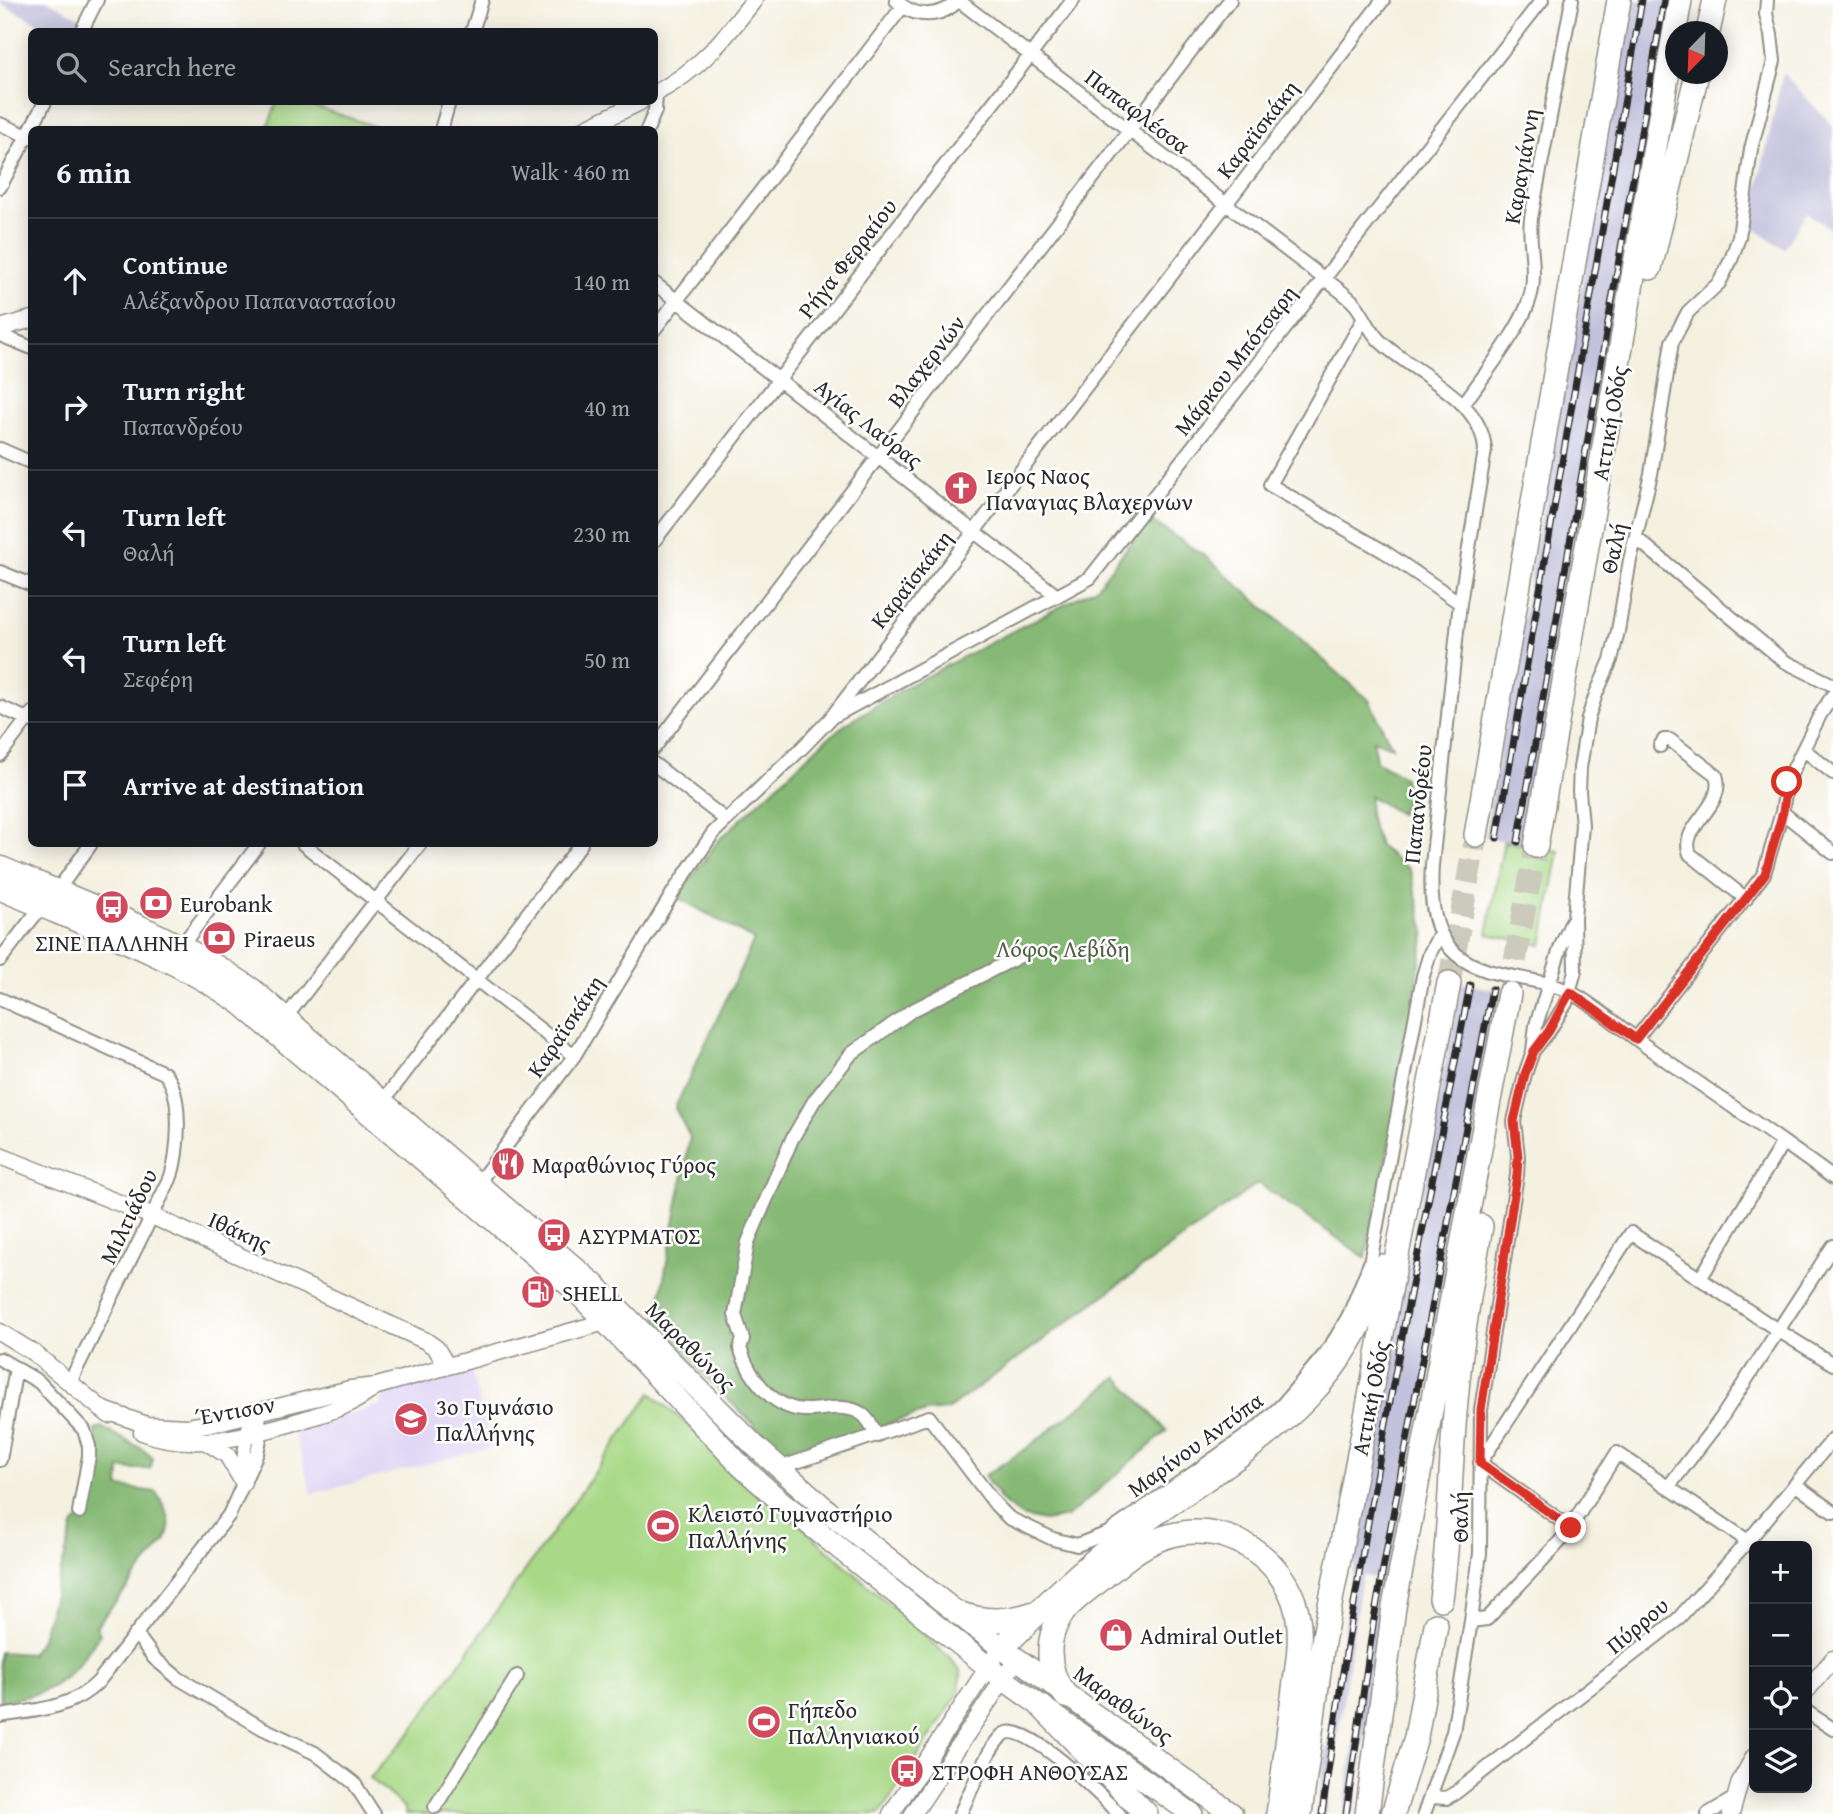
<!DOCTYPE html>
<meta charset="utf-8">
<style>
body{margin:0;font-family:"Gentium Book Plus",serif;background:#242831;color:#f1f3f6}
.controls{position:absolute;right:21px;bottom:21px;display:grid;overflow:hidden;border-radius:10px;box-shadow:0 4px 18px #0003}
.controls button{width:63px;height:63px;display:grid;place-items:center;padding:0;border:0;border-bottom:2px solid #363941;background:#171b24;color:#f1f3f6;font:35px sans-serif}
.compass{position:absolute;left:1665px;top:21px;width:63px;height:63px;border-radius:50%;background:#171b24;box-shadow:0 4px 18px #0003;rotate:203deg}
.stop{position:absolute;width:21px;height:21px;margin:-16px;border:5px solid #d93025;border-radius:50%;background:#fff}
.stop.end{background:#d93025;border-color:#fff;box-shadow:0 2px 7px #0008}
.list{margin:0;padding:0;list-style:none}
h2{display:flex;justify-content:space-between;align-items:center;height:91px;margin:0;padding:0 28px;font-size:30px}
h2 small{font-size:23px;font-weight:400;color:#9ea1a6}
.list li{display:grid;grid-template-columns:46px 1fr auto;gap:21px;align-items:center;box-sizing:border-box;height:126px;padding:0 28px;border-top:2px solid #363941}
.list b{display:block;font-size:26px;white-space:nowrap}
.list p{margin:0;font-size:23px;white-space:nowrap;color:#9ea1a6}
.list em{font-size:23px;font-style:normal;color:#9ea1a6}
.icon{flex:none;width:38px;height:38px;fill:none;stroke:currentColor;stroke-width:2;stroke-linecap:round;stroke-linejoin:round}
.map{position:relative;flex:none;width:1833px;height:1814px;overflow:hidden}
.search{position:absolute;background:#171b24;box-shadow:0 4px 18px #0003;left:28px;top:28px;width:630px;height:77px;display:flex;align-items:center;gap:18px;box-sizing:border-box;padding:0 24px;border-radius:10px;color:#9ea1a6;font-size:26px}
.panel{position:absolute;background:#171b24;box-shadow:0 4px 18px #0003;left:28px;top:126px;width:630px;height:721px;border-radius:10px}
.map>svg:first-child{display:block}
.built{fill:#dfd5f5}
.industrial{fill:#c3c1db}
.green{fill:#a9d987;stroke:#6a8259;stroke-width:2}
.forest{fill:#86b974;stroke:#587250;stroke-width:2}
.lines{fill:none;stroke-linecap:round;stroke-linejoin:round}
.motorway-tunnel{stroke:#ccc9bd;stroke-width:23;stroke-dasharray:23 11;stroke-linecap:butt}
.minor-casing{stroke:#908e86;stroke-width:16}
.tertiary-casing{stroke:#908e86;stroke-width:19}
.primary-casing{stroke:#908e86;stroke-width:24}
.motorway-casing{stroke:#908e86;stroke-width:26}
.minor{stroke:#fff;stroke-width:12}
.tertiary{stroke:#fff;stroke-width:16}
.primary{stroke:#fff;stroke-width:21}
.motorway{stroke:#fff;stroke-width:23}
.rail-casing{stroke:#2b2b2b;stroke-width:7}
.rail{stroke:#fff;stroke-width:4.5;stroke-dasharray:13;stroke-linecap:butt}
.route{stroke:#d93025;stroke-width:9}
.labels{text-anchor:middle;dominant-baseline:central;stroke-width:5;stroke-linejoin:round;paint-order:stroke}
.street-label{font-size:23px;fill:#2b2b2b;stroke:#fff}
.poi-label{font-size:23px;fill:#2b2b2b;stroke:#fff;text-anchor:start}
.park-label{font-size:23px;fill:#515f47;stroke:#fff}
</style>
<div class="map">
<svg width="1833" height="1814" viewBox="0 0 1833 1814">
<rect width="100%" height="100%" fill="#fff"/>
<filter id="ink" filterUnits="userSpaceOnUse"><feTurbulence type="fractalNoise" baseFrequency=".0143" numOctaves="2"/><feDisplacementMap in="SourceGraphic" scale="14" xChannelSelector="R" yChannelSelector="G"/><feConvolveMatrix kernelMatrix="1 2 1 2 8 2 1 2 1" color-interpolation-filters="sRGB"/></filter>
<filter id="wash" filterUnits="userSpaceOnUse"><feTurbulence type="fractalNoise" baseFrequency=".00686" numOctaves="4" result="noise"/><feDisplacementMap in="SourceGraphic" scale="28" xChannelSelector="R" yChannelSelector="G"/><feGaussianBlur stdDeviation="1.57" result="paint"/><feColorMatrix in="noise" values="0 0 0 0 0 0 0 0 0 0 0 0 0 0 0 0 0 1.4 0 .05"/><feComposite in="paint" operator="in"/></filter>
<g filter="url(#wash)">
<rect width="100%" height="100%" fill="#f4f1e1"/>
<path class="built" d="M 470,1368 L 492,1447 L 312,1494 L 294,1432 L 380,1405 L 387,1390 Z"/>
<path class="industrial" d="M 0,0 L 46,0 L 93,24 L 89,31 L 53,31 L 0,3 Z
M 1632,0 L 1671,0 L 1526,845 L 1485,837 Z
M 1783,73 L 1833,126 L 1833,231 L 1807,213 L 1784,249 L 1749,225 Z
M 1461,983 L 1500,991 L 1389,1581 L 1354,1814 L 1343,1814 L 1378,1579 L 1362,1575 L 1326,1814 L 1317,1814 L 1366,1481 Z"/>
<path class="green" d="M 277,102 L 301,102 L 383,129 L 267,129 Z
M 1504,841 L 1559,851 L 1542,945 L 1487,934 Z
M 651,1393 L 950,1658 L 961,1671 L 959,1693 L 880,1814 L 405,1814 L 405,1808 L 370,1778 L 411,1732 Z"/>
<path class="forest" d="M 1149,519 L 1206,557 L 1369,700 L 1392,747 L 1373,740 L 1376,761 L 1404,777 L 1406,799 L 1400,814 L 1370,796 L 1369,815 L 1379,846 L 1410,870 L 1425,932 L 1395,1116 L 1366,1258 L 1258,1183 L 947,1410 L 926,1412 L 785,1456 L 655,1327 L 690,1137 L 675,1108 L 754,940 L 677,897 L 718,841 L 823,742 L 846,724 L 907,686 L 1096,588 Z
M 1118,1377 L 1167,1431 L 1067,1517 L 1044,1521 L 1021,1516 L 1002,1501 L 984,1476 L 1027,1448 Z
M 101,1427 L 142,1449 L 153,1458 L 150,1469 L 120,1469 L 119,1487 L 156,1492 C 166,1510 175,1520 165,1541 L 96,1626 L 100,1634 C 85,1656 69,1681 43,1691 C 29,1697 14,1699 0,1702 L 0,1652 L 30,1654 L 42,1638 L 74,1524 L 85,1515 L 96,1452 L 95,1430 Z"/>
</g>
<g filter="url(#ink)">
<g class="lines">
<path class="motorway-tunnel" d="M 1449,983 L 1476,835
M 1509,994 L 1536,846"/>
<g class="minor-casing">
<path id="minor" d="M 896,0 C 914,19 940,19 959,0
M 958,0 L 1326,280 C 1335,287 1347,295 1355,304 C 1364,315 1369,330 1379,340 C 1413,374 1482,397 1485,450 L 1460,603 L 1432,865 C 1430,894 1431,933 1456,954 C 1487,981 1536,974 1572,993 C 1599,1008 1624,1031 1650,1049 C 1711,1092 1773,1134 1833,1178
M 81,32 L 97,0
M 472,32 L 482,0
M 0,124 L 32,138
M 441,130 L 449,102
M 647,130 L 655,111 L 656,93
M 0,187 L 45,102
M 654,283 L 1057,596
M 1364,318 L 1270,485 L 1385,552 L 1460,603
M 654,330 L 903,6
M 0,335 L 32,348
M 1463,405 C 1484,374 1527,323 1532,289 C 1536,265 1528,242 1531,218 L 1572,0
M 0,449 L 32,463
M 1636,538 L 1784,661 L 1833,685
M 654,541 L 1073,0
M 0,572 L 32,585
M 0,707 L 32,721
M 836,715 L 1090,578 L 1542,0
M 1660,746 L 1664,740 L 1670,740 L 1716,775 C 1727,807 1678,826 1690,854 L 1746,899
M 654,748 L 1230,0
M 1803,749 L 1833,773
M 0,755 L 32,713
M 654,764 L 726,820
M 1782,812 L 1833,853
M 303,844 L 574,1056
M 57,891 L 91,844
M 179,949 L 259,844
M 0,960 L 41,907
M 0,999 L 164,1073 C 184,1092 179,1155 170,1179 L 70,1382
M 286,1017 L 420,844
M 1636,1039 L 1764,874 L 1782,812 L 1787,782 L 1820,715 L 1833,695
M 1533,1051 L 1549,1031 L 1566,1003 L 1575,971 L 1574,918 L 1582,825 L 1579,791 L 1580,768 L 1588,718 L 1596,694 L 1611,660 L 1618,631 L 1630,560 L 1651,474 L 1672,342 L 1688,312 L 1719,283 L 1731,260 L 1739,237 L 1751,149 L 1774,61 L 1771,35 L 1766,14 L 1767,0
M 383,1101 L 581,844
M 478,1183 L 574,1056 L 674,891 L 713,833 L 801,749 L 830,719 L 1383,0
M 1700,1279 L 1783,1142
M 0,1359 L 39,1382 L 84,1430 L 89,1446 L 89,1456 L 79,1512
M 877,1436 C 873,1428 869,1419 862,1414 C 846,1403 824,1410 808,1410 C 773,1411 749,1376 740,1348 L 743,1339 L 735,1315 L 748,1242 L 792,1139 L 814,1101 L 851,1054 L 911,1011 L 1020,956
M 0,1460 L 16,1368
M 779,1468 L 929,1417 L 996,1505 L 1009,1518 L 1053,1539 L 1077,1545 L 1108,1533 L 1256,1429 L 1282,1405 L 1325,1354 L 1337,1336 L 1349,1315 L 1370,1263 L 1423,976 L 1430,953 L 1440,933
M 243,1482 C 240,1459 249,1437 249,1414
M 1796,1485 L 1833,1512
M 1669,1486 L 1720,1420 L 1833,1246
M 1571,1528 L 1480,1463 L 1631,1233 L 1779,1331 L 1833,1364
M 1471,1621 L 1487,1619 L 1565,1536 L 1617,1453 L 1748,1541
M 137,1635 L 154,1658 L 178,1678 L 262,1728 L 315,1753 L 354,1783 L 374,1814
M 1807,1712 L 1833,1729
M 0,1716 C 35,1710 72,1709 98,1682 L 229,1515 L 257,1453 L 260,1439 L 259,1411
M 1432,1797 L 1446,1798 L 1454,1794 L 1677,1620 L 1748,1541 L 1833,1439
M 435,1807 L 517,1676
M 960,1814 C 969,1796 989,1744 1004,1734 C 1026,1720 1103,1798 1119,1814
M 1424,1814 L 1453,1732 L 1471,1621 L 1480,1553 L 1481,1410 L 1517,1175 L 1518,1156 L 1514,1121 L 1525,1074 L 1533,1051 L 1536,1025 L 1561,946 L 1572,921
M 1708,1814 L 1733,1799"/>
</g>
<g class="tertiary-casing">
<path id="tertiary" d="M 654,94 C 700,70 723,40 754,0
M 582,130 L 640,102
M 0,328 L 32,319
M 0,1156 L 152,1216 L 426,1341 L 436,1348 L 447,1366
M 0,1332 L 34,1353 L 109,1415
M 101,1409 L 147,1425 L 187,1427 L 218,1422 L 350,1389 L 377,1386 L 612,1320
M 142,1432 C 194,1452 247,1436 299,1421 C 328,1412 353,1406 376,1386
M 205,1441 L 227,1455 L 243,1482
M 1807,1690 L 1833,1659
M 891,1814 L 994,1658
M 913,1814 L 1017,1659
M 1731,1814 L 1740,1782 L 1754,1757"/>
</g>
<g class="primary-casing">
<path id="primary" d="M 0,867 C 86,903 175,935 252,989 L 596,1286 L 754,1445 L 830,1513 L 1002,1648 L 1232,1814
M 0,889 C 78,923 172,955 241,1004 L 577,1292 L 742,1467 L 779,1500 L 1003,1679 L 1192,1814"/>
</g>
<g class="motorway-casing">
<path id="motorway" d="M 1708,32 L 1715,0
M 1650,268 L 1697,74
M 1476,835 L 1619,0
M 1536,846 L 1680,0
M 1441,1599 C 1450,1533 1450,1467 1456,1401 C 1461,1342 1471,1284 1481,1226
M 958,1613 C 984,1623 1008,1622 1034,1613
M 1002,1648 C 1041,1609 1080,1570 1124,1537 C 1235,1452 1340,1412 1383,1266
M 1066,1696 C 1045,1670 1044,1634 1067,1608 C 1076,1598 1088,1589 1099,1581 C 1120,1563 1139,1546 1165,1537 C 1222,1518 1284,1555 1297,1612 C 1303,1640 1296,1670 1293,1697 C 1288,1736 1283,1775 1278,1814
M 1042,1707 L 1146,1814
M 1300,1814 L 1323,1642 L 1449,983
M 1367,1814 L 1394,1607 L 1509,994
M 1393,1814 L 1416,1737 L 1436,1625"/>
</g>
<use href="#minor" class="minor"/>
<use href="#tertiary" class="tertiary"/>
<use href="#primary" class="primary"/>
<use href="#motorway" class="motorway"/>
<g class="rail-casing">
<path id="rail" d="M 1497,838 L 1642,0
M 1518,842 L 1664,0
M 1322,1814 C 1360,1536 1417,1261 1470,985
M 1346,1814 L 1373,1625 L 1389,1536 L 1492,989"/>
</g>
<use href="#rail" class="rail"/>
</g>
</g>
<g class="lines" filter="url(#ink)">
<path class="route" d="M 1571,1528 L 1480,1463 L 1481,1410 L 1517,1175 L 1518,1156 L 1514,1121 L 1525,1074 L 1534,1051 L 1549,1031 L 1570,992 L 1636,1039 L 1765,874 L 1783,812 L 1787,782"/>
</g>
<defs>
<g id="church-disc" transform="scale(1.75)"><circle r="9.5" fill="#d1495b" stroke="#fff"/><path d="M-1.2-6h2.4v3.5h3.3v2.4h-3.3V6h-2.4V-.1h-3.3v-2.4h3.3Z" fill="#fff"/></g>
<g id="bank-disc" transform="scale(1.75)"><circle r="9.5" fill="#d1495b" stroke="#fff"/><path d="M-6-4H6V4H-6ZM0-2.3a2.3 2.3 0 1 0 0 4.6a2.3 2.3 0 1 0 0-4.6Z" fill="#fff"/></g>
<g id="bus-disc" transform="scale(1.75)"><circle r="9.5" fill="#d1495b" stroke="#fff"/><path d="M-5-6H5V4H4V6H2V4H-2V6H-4V4H-5ZM-3.5-4V0h7V-4ZM-3.5 1.2v1.5H-2V1.2ZM2 1.2v1.5H3.5V1.2Z" fill="#fff"/></g>
<g id="restaurant-disc" transform="scale(1.75)"><circle r="9.5" fill="#d1495b" stroke="#fff"/><path d="M-5-6h1v4h1v-4h1v4h1v-4h1v5L-1.5 .5V6h-2V.5L-5-1ZM5-6V6H3V1.5H1.5Q1.5-4 5-6Z" fill="#fff"/></g>
<g id="fuel-disc" transform="scale(1.75)"><circle r="9.5" fill="#d1495b" stroke="#fff"/><path d="M-5.5-6h7V0h2V4h1.3V-2.5L3-4.5l.8-.8L6-3V5H2.5V1h-1V6h-7ZM-4.2-4.7v3.2H.2V-4.7Z" fill="#fff"/></g>
<g id="school-disc" transform="scale(1.75)"><circle r="9.5" fill="#d1495b" stroke="#fff"/><path d="M0-5L7-2L0 1L-7-2ZM-4 1L0 2.5L4 1V4Q0 6-4 4Z" fill="#fff"/></g>
<g id="stadium-disc" transform="scale(1.75)"><circle r="9.5" fill="#d1495b" stroke="#fff"/><path d="M0-5a6.5 5 0 1 0 0 10a6.5 5 0 1 0 0-10ZM-3.5-1.8h7v3.6h-7Z" fill="#fff"/></g>
<g id="shop-disc" transform="scale(1.75)"><circle r="9.5" fill="#d1495b" stroke="#fff"/><path d="M-5-2.5h2.3a2.7 3.5 0 0 1 5.4 0H5L5.5 6h-11ZM-1.5-2.5h3a1.5 2.3 0 0 0-3 0Z" fill="#fff"/></g>
</defs>
<g fill-rule="evenodd">
<use href="#church-disc" x="961" y="488"/>
<use href="#bank-disc" x="156" y="903"/>
<use href="#bus-disc" x="112" y="907"/>
<use href="#bank-disc" x="219" y="938"/>
<use href="#restaurant-disc" x="508" y="1164"/>
<use href="#bus-disc" x="554" y="1235"/>
<use href="#fuel-disc" x="538" y="1292"/>
<use href="#school-disc" x="411" y="1419"/>
<use href="#stadium-disc" x="663" y="1526"/>
<use href="#shop-disc" x="1116" y="1635"/>
<use href="#stadium-disc" x="764" y="1722"/>
<use href="#bus-disc" x="907" y="1771"/>
</g>
<g class="labels">
<g class="street-label">
<text transform="translate(1138 111) rotate(37)">Παπαφλέσσα</text>
<text transform="translate(1257 129) rotate(-52)">Καραϊσκάκη</text>
<text transform="translate(1521 166) rotate(-80)">Καραγιάννη</text>
<text transform="translate(847 258) rotate(-52)">Ρήγα Φερραίου</text>
<text transform="translate(1235 360) rotate(-52)">Μάρκου Μπότσαρη</text>
<text transform="translate(926 361) rotate(-52)">Βλαχερνών</text>
<text transform="translate(869 423) rotate(38)">Αγίας Λαύρας</text>
<text transform="translate(1609 423) rotate(-80)">Αττική Οδός</text>
<text transform="translate(1613 548) rotate(-77)">Θαλή</text>
<text transform="translate(911 579) rotate(-52)">Καραϊσκάκη</text>
<text transform="translate(1417 804) rotate(-84)">Παπανδρέου</text>
<text transform="translate(565 1026) rotate(-56)">Καραϊσκάκη</text>
<text transform="translate(128 1216) rotate(-64)">Μιλτιάδου</text>
<text transform="translate(240 1231) rotate(24)">Ιθάκης</text>
<text transform="translate(691 1346) rotate(45)">Μαραθώνος</text>
<text transform="translate(1370 1398) rotate(-79)">Αττική Οδός</text>
<text transform="translate(235 1410) rotate(-10)">Έντισον</text>
<text transform="translate(1195 1444) rotate(-36)">Μαρίνου Αντύπα</text>
<text transform="translate(1459 1517) rotate(-90)">Θαλή</text>
<text transform="translate(1637 1625) rotate(-40)">Πύρρου</text>
<text transform="translate(1124 1704) rotate(36)">Μαραθώνος</text>
</g>
<g class="poi-label">
<text x="986" y="475">Ιερος Ναος<tspan x="986" dy="26">Παναγιας Βλαχερνων</tspan></text>
<text x="180" y="903">Eurobank</text>
<text x="244" y="938">Piraeus</text>
<text x="112" y="942" text-anchor="middle">ΣΙΝΕ ΠΑΛΛΗΝΗ</text>
<text x="532" y="1164">Μαραθώνιος Γύρος</text>
<text x="578" y="1235">ΑΣΥΡΜΑΤΟΣ</text>
<text x="562" y="1292">SHELL</text>
<text x="436" y="1406">3ο Γυμνάσιο<tspan x="436" dy="26">Παλλήνης</tspan></text>
<text x="688" y="1513">Κλειστό Γυμναστήριο<tspan x="688" dy="26">Παλλήνης</tspan></text>
<text x="1140" y="1635">Admiral Outlet</text>
<text x="788" y="1709">Γήπεδο<tspan x="788" dy="26">Παλληνιακού</tspan></text>
<text x="932" y="1771">ΣΤΡΟΦΗ ΑΝΘΟΥΣΑΣ</text>
</g>
<g class="park-label">
<text x="1063" y="948">Λόφος Λεβίδη</text>
</g>
</g>
</svg>
<div class="controls">
<button>+</button>
<button>−</button>
<button><svg class="icon" aria-label="locate" viewBox="0 0 24 24"><circle cx="12" cy="12" r="6"/><path d="M12 2v4M12 18v4M2 12h4M18 12h4"/></svg></button>
<button><svg class="icon" aria-label="layers" viewBox="0 0 24 24"><path d="M12 4l9 5-9 5-9-5zM3 14l9 5 9-5"/></svg></button>
</div>
<svg class="compass" viewBox="-18 -18 36 36"><path d="M0-13l5 13h-10z" fill="#e53935"/><path d="M0 13l5-13h-10z" fill="#9ea1a6"/></svg>
<div class="stop" style="left:1787px;top:782px"></div>
<div class="stop end" style="left:1571px;top:1528px"></div>
<div class="search"><svg class="icon" aria-label="search" viewBox="0 0 24 24"><circle cx="10" cy="10" r="6"/><path d="M15 15l6 6"/></svg>Search here</div>
<section class="panel">
<h2>6 min<small>Walk · 460 m</small></h2>
<ul class="list">
<li><svg class="icon" aria-label="ahead" viewBox="0 0 24 24"><path d="M12 20V5M6 11l6-6 6 6"/></svg><div><b>Continue</b><p>Αλέξανδρου Παπαναστασίου</p></div><em>140 m</em></li>
<li><svg class="icon" aria-label="right" viewBox="0 0 24 24"><path d="M7 20v-9h11M14 6l5 5-5 5"/></svg><div><b>Turn right</b><p>Παπανδρέου</p></div><em>40 m</em></li>
<li><svg class="icon" aria-label="left" viewBox="0 0 24 24"><path d="M17 20v-9H6M10 6l-5 5 5 5"/></svg><div><b>Turn left</b><p>Θαλή</p></div><em>230 m</em></li>
<li><svg class="icon" aria-label="left" viewBox="0 0 24 24"><path d="M17 20v-9H6M10 6l-5 5 5 5"/></svg><div><b>Turn left</b><p>Σεφέρη</p></div><em>50 m</em></li>
<li><svg class="icon" aria-label="arrive" viewBox="0 0 24 24"><path d="M6 21V4h12l-3 4 3 4H6"/></svg><div><b>Arrive at destination</b></div></li>
</ul>
</section>
</div>
